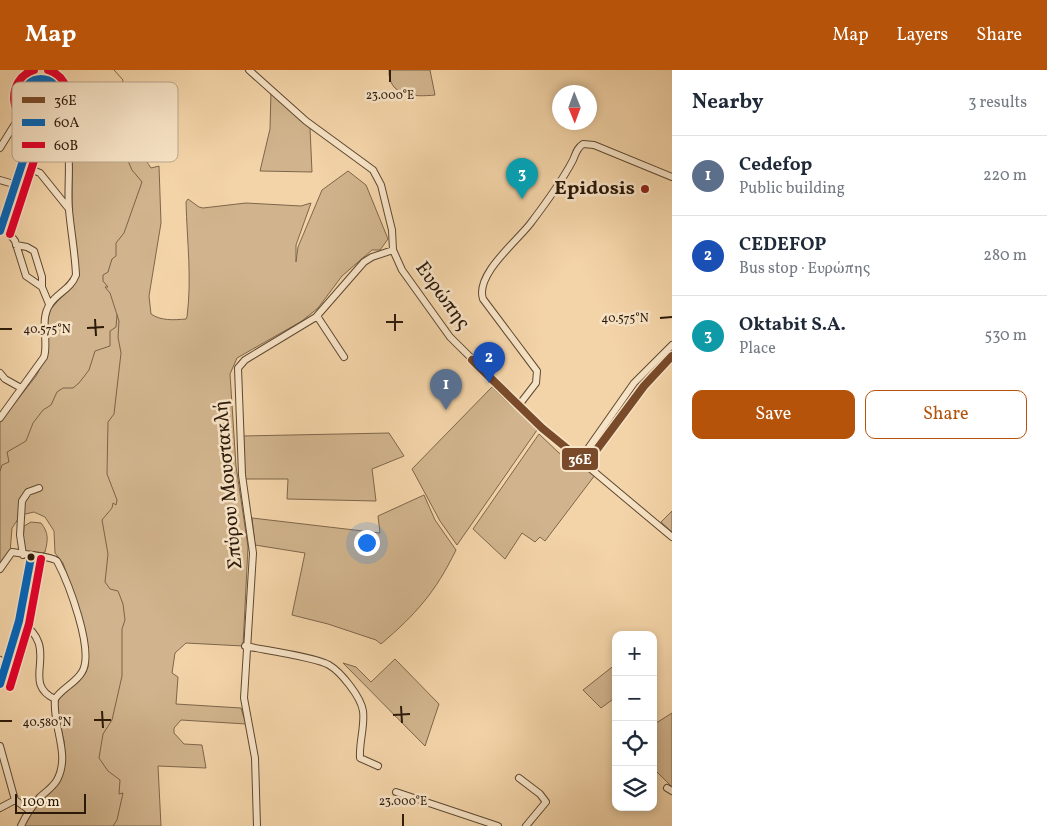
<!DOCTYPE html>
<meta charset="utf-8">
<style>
body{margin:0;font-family:Vollkorn,serif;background:#f2f2f3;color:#1f2937}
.controls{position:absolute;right:15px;bottom:15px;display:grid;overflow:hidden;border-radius:10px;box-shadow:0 2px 8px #0003}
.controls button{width:45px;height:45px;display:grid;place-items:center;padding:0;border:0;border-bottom:1px solid #e0e1e3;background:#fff;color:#1f2937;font:25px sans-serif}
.compass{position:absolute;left:552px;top:15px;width:45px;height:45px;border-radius:50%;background:#fff;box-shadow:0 2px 8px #0003;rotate:179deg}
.scale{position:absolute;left:15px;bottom:12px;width:71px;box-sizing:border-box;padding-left:5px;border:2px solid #2b1909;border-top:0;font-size:14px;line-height:18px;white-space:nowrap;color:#2b1909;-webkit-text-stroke:4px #f7e3c6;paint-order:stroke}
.you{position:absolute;left:366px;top:472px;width:18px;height:18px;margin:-12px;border:4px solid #fff;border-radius:50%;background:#1a73e8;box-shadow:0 0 0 8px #1a73e833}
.badge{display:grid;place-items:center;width:32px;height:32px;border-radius:50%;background:#b45309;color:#fff;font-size:16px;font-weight:700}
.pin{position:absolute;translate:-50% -41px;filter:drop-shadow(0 1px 2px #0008)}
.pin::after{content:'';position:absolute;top:26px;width:18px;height:15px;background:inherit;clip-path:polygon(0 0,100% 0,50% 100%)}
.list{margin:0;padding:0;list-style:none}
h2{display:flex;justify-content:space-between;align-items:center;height:65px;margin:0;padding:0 20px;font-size:21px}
h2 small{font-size:16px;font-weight:400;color:#747a83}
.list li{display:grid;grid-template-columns:32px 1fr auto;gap:15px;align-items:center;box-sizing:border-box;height:80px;padding:0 20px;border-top:1px solid #e0e1e3}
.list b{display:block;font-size:19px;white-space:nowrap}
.list p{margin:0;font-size:16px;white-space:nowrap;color:#747a83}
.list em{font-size:16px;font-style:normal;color:#747a83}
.actions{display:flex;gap:10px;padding:15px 20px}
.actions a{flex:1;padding:11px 0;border:1px solid #b45309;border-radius:10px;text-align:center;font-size:18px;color:#b45309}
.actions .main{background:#b45309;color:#fff}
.icon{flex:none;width:28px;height:28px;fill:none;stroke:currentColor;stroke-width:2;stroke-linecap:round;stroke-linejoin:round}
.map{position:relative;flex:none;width:672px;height:756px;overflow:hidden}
header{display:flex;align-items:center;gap:30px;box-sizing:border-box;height:70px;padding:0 25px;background:#b45309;color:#fff}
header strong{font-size:24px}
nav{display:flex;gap:28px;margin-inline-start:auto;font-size:18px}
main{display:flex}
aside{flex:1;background:#fff}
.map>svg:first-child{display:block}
.green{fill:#d1b48d;stroke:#7e664b}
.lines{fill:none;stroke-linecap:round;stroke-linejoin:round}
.stream{stroke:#7a6348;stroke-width:1}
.minor-casing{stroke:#5d4831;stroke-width:8}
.minor{stroke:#f7e3c6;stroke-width:6}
.bus-1-casing{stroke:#f7e3c6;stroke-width:11}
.bus-2-casing{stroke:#f7e3c6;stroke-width:11}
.bus-3-casing{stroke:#f7e3c6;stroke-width:11}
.bus-1{stroke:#7a4b2a;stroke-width:8}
.bus-2{stroke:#0065bd;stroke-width:8}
.bus-3{stroke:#e4002b;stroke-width:8}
.ticks{fill:none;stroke:#2b1909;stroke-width:2}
.poi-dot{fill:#8f2418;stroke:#f7e3c6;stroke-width:2}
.bus-dot{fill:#2b1909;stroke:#f7e3c6;stroke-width:2}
.labels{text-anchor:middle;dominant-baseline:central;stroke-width:5;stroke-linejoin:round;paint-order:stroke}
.poi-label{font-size:20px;font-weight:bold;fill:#2b1909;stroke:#f7e3c6;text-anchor:end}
.street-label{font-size:20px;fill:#2b1909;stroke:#f7e3c6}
.key{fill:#f7e3c6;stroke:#baa68d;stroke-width:1}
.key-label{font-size:14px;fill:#2b1909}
.ticks-label{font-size:12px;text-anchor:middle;fill:#2b1909;stroke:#f7e3c6;stroke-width:5;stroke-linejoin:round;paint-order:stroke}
.line-badge{stroke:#f7e3c6;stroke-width:2}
.badge-label{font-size:14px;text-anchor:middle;font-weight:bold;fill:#fff}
</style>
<header>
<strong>Map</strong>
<nav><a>Map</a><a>Layers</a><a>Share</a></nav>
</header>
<main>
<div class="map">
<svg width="672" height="756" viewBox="0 0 672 756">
<rect width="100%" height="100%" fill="#f3d4a8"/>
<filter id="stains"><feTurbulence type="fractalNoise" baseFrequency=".004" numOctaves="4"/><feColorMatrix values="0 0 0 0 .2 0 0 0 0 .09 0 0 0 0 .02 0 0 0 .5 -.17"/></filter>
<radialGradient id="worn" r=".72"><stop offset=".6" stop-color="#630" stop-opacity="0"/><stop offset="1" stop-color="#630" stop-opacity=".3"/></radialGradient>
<path class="green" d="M 389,0 L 430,0 L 435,25 C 415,27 388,27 389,0 Z
M25 27a16 16 0 1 1 32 0a16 16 0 1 1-32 0Z
M 129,13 C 128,22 125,31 124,40 C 123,62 139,80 151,98 L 159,96 L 161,153 L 149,226 L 151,244 C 161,251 174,250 186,249 L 187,247 C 192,208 187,171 186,132 L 188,129 L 199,137 L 203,138 L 246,133 L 301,136 L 311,133 L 296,175 L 296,192 L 298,177 L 322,120 L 348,101 L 366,115 L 388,169 L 380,180 L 372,180 L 342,206 L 318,238 L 302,251 L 237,288 L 230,304 L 236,396 L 248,477 L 243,576 L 186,573 L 175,583 L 172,603 L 178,607 L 176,634 L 241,638 L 246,654 L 181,650 L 174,658 L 174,663 L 184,674 L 202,675 L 206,698 L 158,696 L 161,756 L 24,756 L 32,738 L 54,718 L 65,686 L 64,671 L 56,639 L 59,629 L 85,604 L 88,597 L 88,579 L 70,513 L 63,493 L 55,483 L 54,461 L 45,447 L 34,442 L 21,445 L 12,458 L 10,483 L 0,497 L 0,352 L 36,306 L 43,293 L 44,266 L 50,240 L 76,210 L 72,144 L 72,80 L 70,66 L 61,40 Z
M 271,21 L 310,58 L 312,102 L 260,101 L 270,59 Z
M 492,317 L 537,360 L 457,475 L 440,451 L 412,399 Z
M 389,363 L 404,386 L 372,399 L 376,431 L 287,429 L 288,409 L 245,409 L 243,366 Z
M 539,364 L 559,383 L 595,405 L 545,471 L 540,467 L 535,472 L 522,463 L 505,489 L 473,459 Z
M 424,425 L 435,450 L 456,480 C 435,523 416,544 381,574 L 376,570 L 328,554 L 292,545 L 305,483 L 255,475 L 252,448 L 380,463 L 378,446 Z
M 672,441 L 672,462 L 661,452 Z
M 31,452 L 41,453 C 49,463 48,470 45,482 L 39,484 L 26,481 L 23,473 L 24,456 Z
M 395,589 L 439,634 L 425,676 L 343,593 L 356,597 L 371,612 Z
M 616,594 L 616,627 L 601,638 L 583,620 Z
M 672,643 L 672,717 L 653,698 L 653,655 Z"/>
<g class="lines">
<path class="stream" d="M 0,401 L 2,395 L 9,392 L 7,382 L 26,371 L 33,353 L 43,340 L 51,335 L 57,322 L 63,318 L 73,318 L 79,313 L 89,300 L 95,281 L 110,276 L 110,261 L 116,257 L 117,245
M 113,756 L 117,750 L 123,723 L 119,724 L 120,710 L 108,701 L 99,688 L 103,664 L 112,650 L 122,606 L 122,559 L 125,550 L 123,534 L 118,521 L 110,519 L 105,512 L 108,484 L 102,450 L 112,438 L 113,433 L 116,435 L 117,430 L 107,404 L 108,352 L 114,344 L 121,283 L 118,267 L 119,251 L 110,223 L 105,217 L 108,217 L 103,211 L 103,205 L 108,202 L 112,189 L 116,186 L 116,173 L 124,163 L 142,112 L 132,100 L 121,75 L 102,44 L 99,33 L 106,23 L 112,24 L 122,14 L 123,10 L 114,0"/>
<g class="minor-casing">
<path id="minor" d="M 249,0 L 306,51 L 373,100 L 381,115 L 392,160 L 393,180 L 402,200 L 450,267 L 542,358 L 672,467
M23 27a18 18 0 1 1 36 0a18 18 0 1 1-36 0Z
M 0,78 L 18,49 L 29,41
M 23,96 L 40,103 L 69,139
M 0,110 L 17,115
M 3,155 L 15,171 L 26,206 L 42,217 L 49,234
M 0,161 L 38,45
M 16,175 L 27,177 L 34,181 L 42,207 L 42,217
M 317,246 L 344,287
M 0,303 L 5,309 L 21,318
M 519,335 L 536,313 L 537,301 L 483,229 C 475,205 516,172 530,154 C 546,133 561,113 573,90 C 576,83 577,78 583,74 L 594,75 L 672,107
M 0,348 L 44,287 C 49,271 39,250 50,234 C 57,223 71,219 76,205 C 75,183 71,162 69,140 C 66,106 77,69 53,40
M 580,390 L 634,313 L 672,275
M 586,394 L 644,316 L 672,286
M 23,485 L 20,465 L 22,431 L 28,422 L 39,418
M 0,499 L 12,482 C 21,484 52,486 57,491 C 68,512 95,581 82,602 C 76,613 62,618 55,629 C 52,656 71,684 57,710 C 53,717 46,722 40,727 C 32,736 26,745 21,756
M 19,551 C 64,578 18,612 55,629
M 245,576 C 264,580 316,587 329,595 C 341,602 361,627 363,641 C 365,656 359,672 360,688 L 378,696
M 0,590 L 6,596
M 0,614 L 19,551 L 31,487
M 0,676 L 15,730 L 29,740
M 519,708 L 540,724 L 546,732 L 526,756
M 667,718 L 672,721
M 396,722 L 498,756
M 0,738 L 15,730
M 257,756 L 255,688 L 244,628 L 253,483 L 242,405 L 238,298 L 245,290 L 316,247 L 364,192 L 372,187 L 393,180"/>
</g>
<use href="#minor" class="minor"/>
<g class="bus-1-casing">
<path id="bus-1" d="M 472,290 L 542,358 L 586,394 L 644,316 L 672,286"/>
</g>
<g class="bus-2-casing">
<path id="bus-2" d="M23 27a18 18 0 1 1 36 0a18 18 0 1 1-36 0Z
M 0,161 L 38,45
M 0,614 L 19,551 L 31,487"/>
</g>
<g class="bus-3-casing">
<path id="bus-3" d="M 34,0 C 5,9 8,55 41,55 C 74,55 77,9 48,0
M 10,164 L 48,48
M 10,617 L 29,554 L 41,489"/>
</g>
<use href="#bus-1" class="bus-1"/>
<use href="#bus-2" class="bus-2"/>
<use href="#bus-3" class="bus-3"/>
</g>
<path class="ticks" d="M 390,0 L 390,12M 395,244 L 395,261M 660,248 L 672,247M 95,249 L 96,266M 386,252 L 403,252M 87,258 L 104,257M 0,259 L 12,259M 401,636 L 402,653M 102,641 L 103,658M 393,645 L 410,644M 94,650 L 111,650M 0,651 L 12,651M 403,744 L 403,756"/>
<circle class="poi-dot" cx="645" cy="119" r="5"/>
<circle class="bus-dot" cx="31" cy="487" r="4.5"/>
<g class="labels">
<g class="poi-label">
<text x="635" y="119">Epidosis</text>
</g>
<g class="street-label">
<text transform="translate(442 226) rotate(54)">Ευρώπης</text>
<text transform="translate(229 415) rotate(-95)">Σπύρου Μουστακλή</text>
</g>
</g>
<rect x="12" y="12" width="166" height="80" rx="8" class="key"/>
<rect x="22" y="27" width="23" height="6" fill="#7a4b2a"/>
<rect x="22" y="49" width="23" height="7" fill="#0065bd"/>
<rect x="22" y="72" width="23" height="6" fill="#e4002b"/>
<g class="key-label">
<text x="54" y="35">36Ε</text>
<text x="54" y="57">60Α</text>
<text x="54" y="80">60Β</text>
</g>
<g class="ticks-label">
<text x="390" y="29">23.000°E</text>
<text x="625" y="252">40.575°N</text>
<text x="47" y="263">40.575°N</text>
<text x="47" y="656">40.580°N</text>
<text x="403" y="735">23.000°E</text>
</g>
<rect class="line-badge" x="561" y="377" width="38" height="24" rx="5" fill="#7a4b2a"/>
<g class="badge-label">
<text x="580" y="394">36Ε</text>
</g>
<rect width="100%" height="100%" filter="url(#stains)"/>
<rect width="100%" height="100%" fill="url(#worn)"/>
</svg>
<div class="controls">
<button>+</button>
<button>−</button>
<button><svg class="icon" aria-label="locate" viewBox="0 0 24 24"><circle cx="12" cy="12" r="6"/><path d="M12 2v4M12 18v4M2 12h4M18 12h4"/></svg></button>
<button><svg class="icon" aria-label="layers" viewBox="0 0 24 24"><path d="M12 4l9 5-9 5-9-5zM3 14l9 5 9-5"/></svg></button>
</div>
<svg class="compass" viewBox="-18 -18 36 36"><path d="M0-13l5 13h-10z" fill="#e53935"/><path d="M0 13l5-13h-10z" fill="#747a83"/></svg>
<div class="scale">100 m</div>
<div class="you"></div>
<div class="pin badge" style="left:446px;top:340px;background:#5c6f8a">1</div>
<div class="pin badge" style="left:489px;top:313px;background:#1a4fb4">2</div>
<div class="pin badge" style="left:522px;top:129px;background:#0f9aa8">3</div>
</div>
<aside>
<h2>Nearby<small>3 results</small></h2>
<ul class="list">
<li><span class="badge" style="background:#5c6f8a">1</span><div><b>Cedefop</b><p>Public building</p></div><em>220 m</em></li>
<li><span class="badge" style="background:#1a4fb4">2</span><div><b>CEDEFOP</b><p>Bus stop · Ευρώπης</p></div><em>280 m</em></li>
<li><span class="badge" style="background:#0f9aa8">3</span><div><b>Oktabit S.A.</b><p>Place</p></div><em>530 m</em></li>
</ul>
<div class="actions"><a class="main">Save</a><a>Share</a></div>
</aside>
</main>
